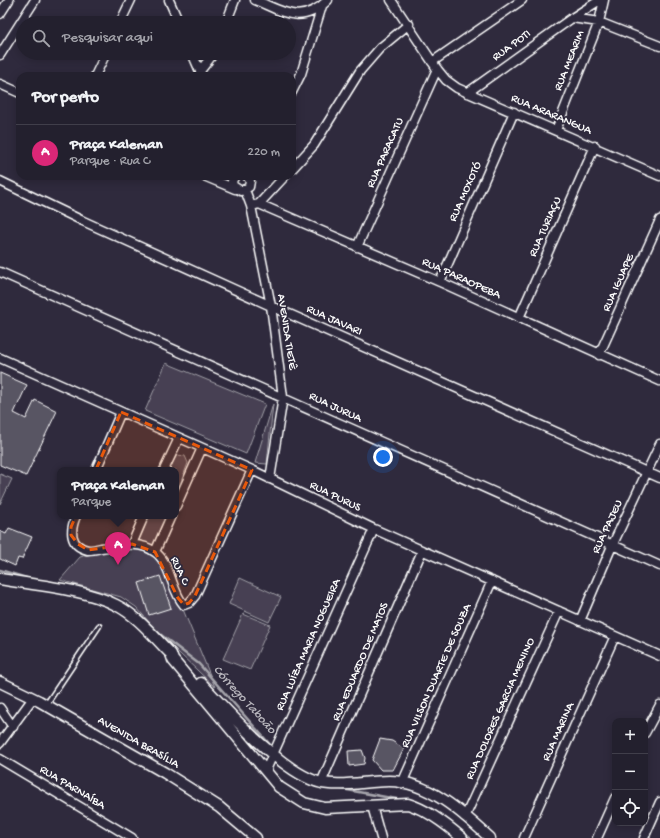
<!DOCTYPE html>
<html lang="pt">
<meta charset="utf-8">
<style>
body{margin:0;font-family:"Gochi Hand",sans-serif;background:#2f2d3a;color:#f1f3f6}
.controls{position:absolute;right:12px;bottom:12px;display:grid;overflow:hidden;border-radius:8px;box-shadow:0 2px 10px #0003}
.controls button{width:36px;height:36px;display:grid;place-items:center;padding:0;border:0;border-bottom:1px solid #403e4a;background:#23202e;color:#f1f3f6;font:20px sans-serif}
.you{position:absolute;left:383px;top:457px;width:14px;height:14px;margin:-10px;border:3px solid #fff;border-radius:50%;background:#1a73e8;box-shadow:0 0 0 6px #1a73e833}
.badge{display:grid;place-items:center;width:26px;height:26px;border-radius:50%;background:#db2777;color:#fff;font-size:13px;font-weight:700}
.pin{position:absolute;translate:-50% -33px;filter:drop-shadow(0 1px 2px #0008)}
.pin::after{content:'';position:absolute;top:21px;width:14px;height:12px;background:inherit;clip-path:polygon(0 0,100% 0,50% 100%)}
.popup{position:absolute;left:57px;top:467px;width:122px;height:52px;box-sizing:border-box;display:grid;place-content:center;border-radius:8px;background:#23202e;filter:drop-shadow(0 1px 3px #0005);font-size:13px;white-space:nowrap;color:#a3a3aa}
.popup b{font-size:15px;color:#f1f3f6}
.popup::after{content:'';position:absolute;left:50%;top:100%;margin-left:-8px;border:8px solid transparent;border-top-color:#23202e}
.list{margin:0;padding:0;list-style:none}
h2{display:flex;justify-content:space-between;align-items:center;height:52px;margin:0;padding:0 16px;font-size:17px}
h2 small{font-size:13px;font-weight:400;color:#a3a3aa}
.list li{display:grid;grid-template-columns:26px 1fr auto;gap:12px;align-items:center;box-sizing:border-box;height:56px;padding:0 16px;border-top:1px solid #403e4a}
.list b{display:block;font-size:15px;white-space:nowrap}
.list p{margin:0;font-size:13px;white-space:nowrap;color:#a3a3aa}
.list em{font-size:13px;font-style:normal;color:#a3a3aa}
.icon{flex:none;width:22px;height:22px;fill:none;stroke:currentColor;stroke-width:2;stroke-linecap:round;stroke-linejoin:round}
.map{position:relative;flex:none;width:660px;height:838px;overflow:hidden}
.search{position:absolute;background:#23202e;box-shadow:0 2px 10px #0003;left:16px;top:16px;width:280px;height:44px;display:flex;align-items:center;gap:10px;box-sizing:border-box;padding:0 14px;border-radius:22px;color:#a3a3aa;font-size:15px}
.panel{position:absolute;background:#23202e;box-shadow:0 2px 10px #0003;left:16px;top:72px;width:280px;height:108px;border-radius:12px}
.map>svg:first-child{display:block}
.green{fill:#464152;stroke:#a2a0a8}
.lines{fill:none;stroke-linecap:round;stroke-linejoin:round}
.stream{stroke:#a7a6ad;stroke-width:2.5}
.building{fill:#595564;stroke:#fff}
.service-casing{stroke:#fff;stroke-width:7}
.minor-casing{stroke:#fff;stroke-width:11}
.tertiary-casing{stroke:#fff;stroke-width:13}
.service{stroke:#2f2a3d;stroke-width:4}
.minor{stroke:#2f2a3d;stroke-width:8}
.tertiary{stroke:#2f2a3d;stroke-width:10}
.marked{fill:#e8590c;fill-opacity:0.2;stroke:#e8590c;stroke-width:3;stroke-dasharray:8 5;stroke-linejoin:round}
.labels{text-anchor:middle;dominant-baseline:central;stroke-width:3.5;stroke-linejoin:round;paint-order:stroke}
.street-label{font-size:12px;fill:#fff;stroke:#2f2a3d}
.water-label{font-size:13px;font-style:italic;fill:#b6b4bb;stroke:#2f2a3d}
</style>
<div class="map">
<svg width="660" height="838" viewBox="0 0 660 838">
<rect width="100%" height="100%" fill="#2f2a3d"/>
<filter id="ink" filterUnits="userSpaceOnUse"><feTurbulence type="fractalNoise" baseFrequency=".025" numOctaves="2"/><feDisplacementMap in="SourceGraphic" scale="8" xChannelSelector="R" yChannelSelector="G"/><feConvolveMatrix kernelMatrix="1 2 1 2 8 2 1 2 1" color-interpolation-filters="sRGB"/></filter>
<g filter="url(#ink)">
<path class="green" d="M 166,363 L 265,404 L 246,454 L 145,411 Z
M 273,404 L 267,464 L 255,463 Z
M 177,455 L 185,456 L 188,463 L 176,495 L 176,470 L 169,470 Z
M 0,474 L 12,479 L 0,504 Z
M 146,516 L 168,516 L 155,552 L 168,573 L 215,687 L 163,638 L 136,607 L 121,597 L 60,580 L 80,557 L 132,544 Z
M 240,578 L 281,597 L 269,622 L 229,604 Z
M 243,614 L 270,625 L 250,670 L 223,659 Z"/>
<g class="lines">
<path class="stream" d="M 0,570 L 30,579
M 152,628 L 199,664 L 274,749
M 342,789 L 402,800
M 463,833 L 470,838"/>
</g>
<path class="building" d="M 0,373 L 27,385 L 14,413 L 26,419 L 35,400 L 57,411 L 26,476 L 0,465 Z
M 9,528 L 32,537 L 22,559 L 18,558 L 15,566 L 0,559 L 0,531 L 6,534 Z
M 160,576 L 171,608 L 149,615 L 139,583 Z
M 380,739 L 392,741 L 404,749 L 393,770 L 381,770 L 372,760 Z
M 362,750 L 365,758 L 364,764 L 349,766 L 348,751 Z"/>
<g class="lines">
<g class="service-casing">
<path id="service" d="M 46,705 L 99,626"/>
</g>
<g class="minor-casing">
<path id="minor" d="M 169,0 L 179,23
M 255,0 C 284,12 301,26 328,0
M 391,0 L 437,69 L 446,80 L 457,88 L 660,176
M 0,14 L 9,0
M 572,18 L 599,22 L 660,46
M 120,23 L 131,0
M 226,23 L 235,0
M 192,53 L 202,76
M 0,55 L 35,0
M 432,62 L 522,0
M 200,71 L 214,53
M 95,76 L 106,53
M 0,84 L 20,93
M 292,92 L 301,74 L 322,6
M 467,93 L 572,18 L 600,0
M 556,130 L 599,22 L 604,0
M 292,169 L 314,145 L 360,71 L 380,48 L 409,24
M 204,176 L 235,189
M 235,176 L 232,181 L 233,186 L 241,191 L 249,187 L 250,181 L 247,176
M 0,181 L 83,221 L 271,306 L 660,478
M 245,190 L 251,206 L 271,306 L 283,397 L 270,479
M 259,204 L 285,176
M 251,206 L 259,204 L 440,282 L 660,381
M 357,247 L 437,69
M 0,272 L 660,566
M 440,282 L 514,112
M 519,318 L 595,146
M 599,355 L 660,220
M 0,358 L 252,470 L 374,529 L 660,656
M 96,470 L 121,412
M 164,470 L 179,438
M 176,506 L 202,448
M 76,516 C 70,530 69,546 88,550 C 92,550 97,549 101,548 C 118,546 139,540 155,552 C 171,563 171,591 184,605 L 189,603 L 195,596 L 252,470
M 132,544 L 144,516
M 155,552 L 171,516
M 580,621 L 612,546 L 660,444
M 0,708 L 13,727
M 645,733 L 660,705
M 0,743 L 33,698
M 0,759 L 132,838
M 266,770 L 374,529
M 403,781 L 492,581
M 321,783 L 422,551
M 372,806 L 381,838
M 465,817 L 559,611
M 524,838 L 615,636
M 597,838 L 615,798
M 644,838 L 660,802"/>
</g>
<g class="tertiary-casing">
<path id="tertiary" d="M 0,579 C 35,585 85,589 116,605 C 138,616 154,637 171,654 L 173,660 L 279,787 L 304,803 L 325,808 L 408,804 C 428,810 446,824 462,838
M 0,682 L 39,701 L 165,773 L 219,807 L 256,838
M 201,683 C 228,712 284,775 322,783 C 344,787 367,781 389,781 C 428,781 463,813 490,838"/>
</g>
<use href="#service" class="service"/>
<use href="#minor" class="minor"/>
<use href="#tertiary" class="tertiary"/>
</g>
</g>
<path class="marked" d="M 121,412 L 252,470 L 195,596 L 189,603 L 184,605 L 178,598 L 155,552 L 132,544 L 88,550 L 78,544 L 71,535 L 71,527 Z"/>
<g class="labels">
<g class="street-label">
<text transform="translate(512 46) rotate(-36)">RUA POTI</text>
<text transform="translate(570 61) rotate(-68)">RUA MEARIM</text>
<text transform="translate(551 115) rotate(23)">RUA ARARANGUA</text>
<text transform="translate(386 153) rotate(-66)">RUA PARACATU</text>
<text transform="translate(466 192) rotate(-66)">RUA MOXOTÓ</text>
<text transform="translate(546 227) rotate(-66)">RUA TURIAÇU</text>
<text transform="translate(461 279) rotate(24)">RUA PARAOPEBA</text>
<text transform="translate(619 283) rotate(-66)">RUA IGUAPE</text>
<text transform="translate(334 321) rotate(24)">RUA JAVARI</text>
<text transform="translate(286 332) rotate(81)">AVENIDA TIETÊ</text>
<text transform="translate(335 408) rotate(25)">RUA JURUA</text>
<text transform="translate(335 497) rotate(26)">RUA PURUS</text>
<text transform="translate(608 527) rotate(-65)">RUA PAJEU</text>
<text transform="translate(179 571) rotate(65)">RUA C</text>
<text transform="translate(309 645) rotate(-66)">RUA LUÍZA MARIA NOGUEIRA</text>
<text transform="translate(361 662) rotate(-67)">RUA EDUARDO DE MATOS</text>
<text transform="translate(437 676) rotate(-66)">RUA VILSON DUARTE DE SOUZA</text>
<text transform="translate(501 709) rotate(-66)">RUA DOLORES GARCIA MENINO</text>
<text transform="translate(559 732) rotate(-66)">RUA MARINA</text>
<text transform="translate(138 743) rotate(30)">AVENIDA BRASÍLIA</text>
<text transform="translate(72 788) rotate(31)">RUA PARNAÍBA</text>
</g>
<g class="water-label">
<text transform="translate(244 700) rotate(48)">Córrego Taboão</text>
</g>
</g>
</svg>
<div class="controls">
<button>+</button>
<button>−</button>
<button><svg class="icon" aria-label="locate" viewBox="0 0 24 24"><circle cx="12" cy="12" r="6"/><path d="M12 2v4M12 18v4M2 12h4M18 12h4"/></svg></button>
</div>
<div class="you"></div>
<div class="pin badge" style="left:118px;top:565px">A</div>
<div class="popup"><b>Praça Kaleman</b>Parque</div>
<div class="search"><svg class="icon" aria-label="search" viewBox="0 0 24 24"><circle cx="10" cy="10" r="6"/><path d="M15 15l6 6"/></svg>Pesquisar aqui</div>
<section class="panel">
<h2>Por perto<small></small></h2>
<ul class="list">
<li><span class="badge">A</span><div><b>Praça Kaleman</b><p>Parque · Rua C</p></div><em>220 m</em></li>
</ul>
</section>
</div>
